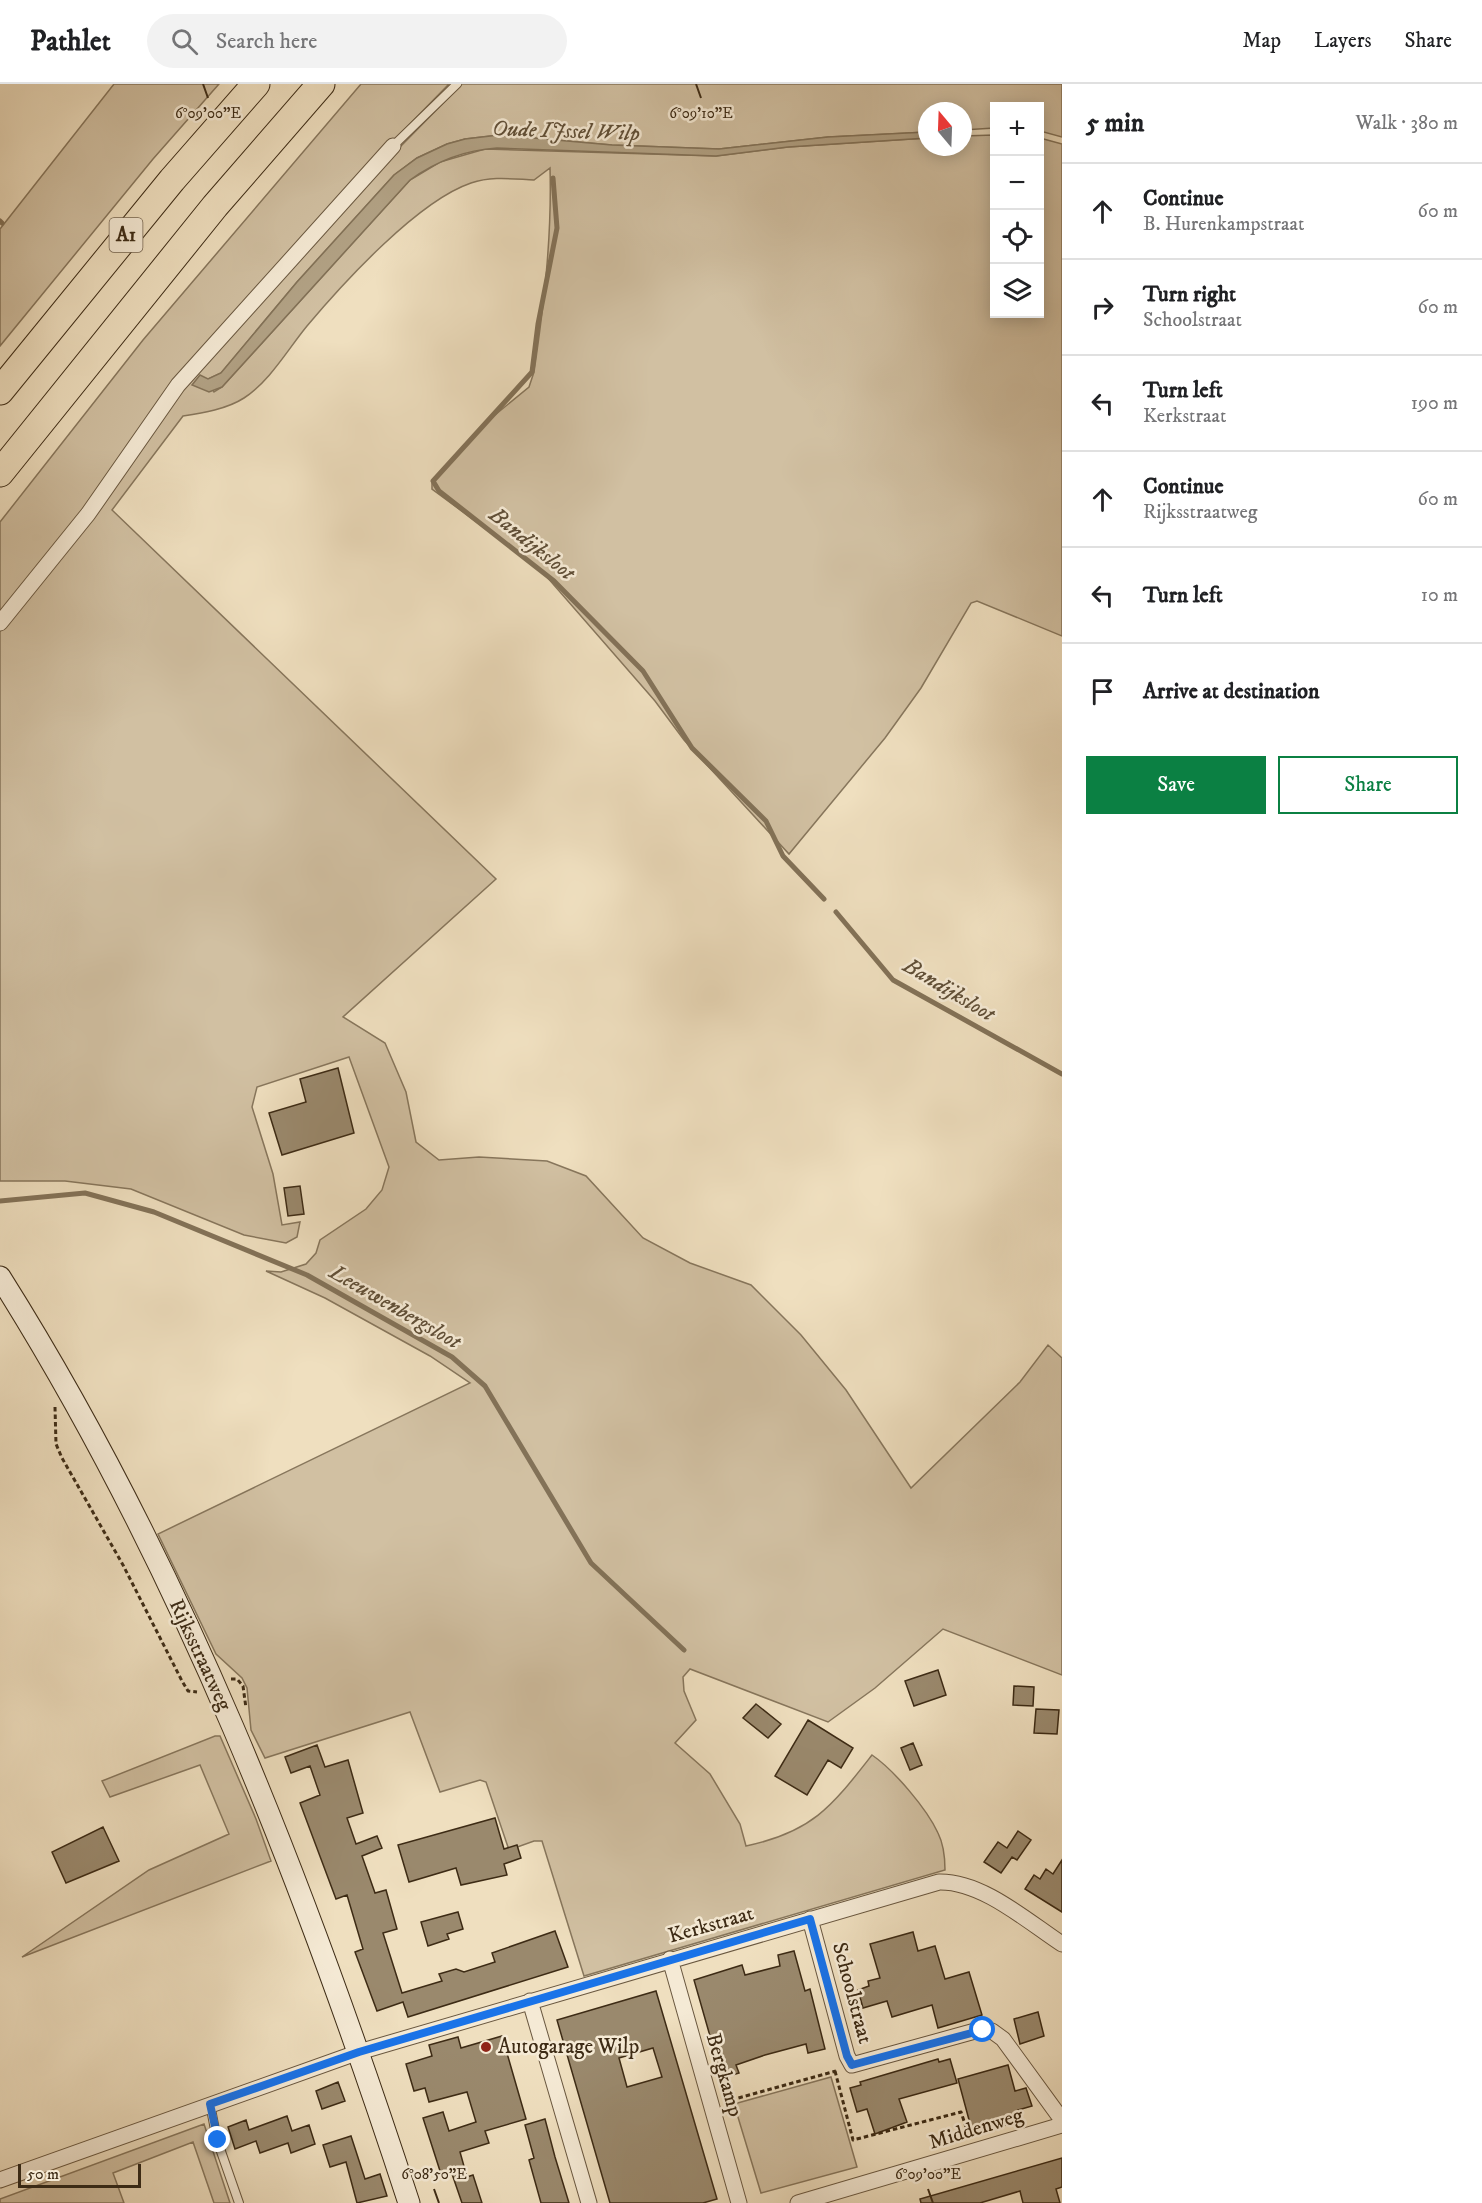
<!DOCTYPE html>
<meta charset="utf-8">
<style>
body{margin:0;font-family:"IM FELL DW Pica",serif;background:#f2f2f2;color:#202124}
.controls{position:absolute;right:18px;top:18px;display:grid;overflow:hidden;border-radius:0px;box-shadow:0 3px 15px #0003}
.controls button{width:54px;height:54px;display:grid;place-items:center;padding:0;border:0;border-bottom:2px solid #e0e0e0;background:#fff;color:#202124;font:30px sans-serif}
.compass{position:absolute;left:918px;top:18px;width:54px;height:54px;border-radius:50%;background:#fff;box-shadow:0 3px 15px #0003;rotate:341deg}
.scale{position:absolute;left:18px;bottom:15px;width:123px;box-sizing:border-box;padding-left:6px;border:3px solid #3d2b15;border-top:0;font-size:16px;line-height:21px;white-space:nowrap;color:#3d2b15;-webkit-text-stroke:4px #f5ead5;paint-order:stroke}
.stop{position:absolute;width:18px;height:18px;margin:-14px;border:4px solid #1a73e8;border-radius:50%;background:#fff}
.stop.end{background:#1a73e8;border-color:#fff;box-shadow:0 2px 6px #0008}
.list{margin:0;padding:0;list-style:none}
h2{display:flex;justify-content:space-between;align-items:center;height:78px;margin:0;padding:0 24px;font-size:26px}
h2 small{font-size:20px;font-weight:400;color:#757577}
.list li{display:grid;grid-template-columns:39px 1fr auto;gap:18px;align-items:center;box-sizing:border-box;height:96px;padding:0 24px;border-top:2px solid #e0e0e0}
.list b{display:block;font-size:22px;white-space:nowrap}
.list p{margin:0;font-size:20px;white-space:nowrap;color:#757577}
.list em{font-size:20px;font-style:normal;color:#757577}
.actions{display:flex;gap:12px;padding:18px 24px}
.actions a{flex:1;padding:14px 0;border:2px solid #0b8043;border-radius:0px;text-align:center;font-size:21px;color:#0b8043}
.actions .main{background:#0b8043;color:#fff}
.icon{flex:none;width:33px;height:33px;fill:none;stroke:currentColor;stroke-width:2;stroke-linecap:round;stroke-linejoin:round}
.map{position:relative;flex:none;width:1062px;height:2119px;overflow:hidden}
header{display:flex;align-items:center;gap:36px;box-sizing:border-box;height:84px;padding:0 30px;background:#fff;border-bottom:2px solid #e0e0e0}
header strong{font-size:28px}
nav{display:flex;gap:33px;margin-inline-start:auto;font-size:21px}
.search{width:420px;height:54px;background:#f2f2f2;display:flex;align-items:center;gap:15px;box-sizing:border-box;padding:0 21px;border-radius:33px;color:#757577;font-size:22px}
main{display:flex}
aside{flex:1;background:#fff}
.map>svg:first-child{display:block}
.green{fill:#d1c0a2;stroke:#87765c;stroke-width:1.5}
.water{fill:#b2a285;stroke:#837258;stroke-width:1.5}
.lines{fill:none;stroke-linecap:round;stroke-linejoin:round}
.stream{stroke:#837258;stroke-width:5}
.building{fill:#9a896d;stroke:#3d2b15;stroke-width:1.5;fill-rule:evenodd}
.lane-casing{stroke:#6a5840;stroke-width:10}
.street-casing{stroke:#6a5840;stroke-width:17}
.secondary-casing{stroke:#3d2b15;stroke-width:23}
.highway-casing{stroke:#3d2b15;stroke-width:29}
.path{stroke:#3d2b15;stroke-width:3;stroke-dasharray:4.5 3;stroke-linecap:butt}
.lane{stroke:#f5ead5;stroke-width:8}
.street{stroke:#f5ead5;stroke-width:15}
.secondary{stroke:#f5ead5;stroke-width:21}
.highway{stroke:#efdfbf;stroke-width:27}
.route{stroke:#1a73e8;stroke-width:8}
.ticks{fill:none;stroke:#3d2b15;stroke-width:2}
.poi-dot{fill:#8f2418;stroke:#f5ead5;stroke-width:2}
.labels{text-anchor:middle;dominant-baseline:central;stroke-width:5;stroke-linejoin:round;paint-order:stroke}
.shield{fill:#f5ead5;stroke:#74644f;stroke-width:1.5}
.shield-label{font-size:20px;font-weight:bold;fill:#3d2b15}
.street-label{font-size:21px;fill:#3d2b15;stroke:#f5ead5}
.poi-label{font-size:21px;fill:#3d2b15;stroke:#f5ead5;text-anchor:start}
.water-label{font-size:22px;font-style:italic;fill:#604f37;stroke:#f5ead5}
.ticks-label{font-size:15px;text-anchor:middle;fill:#3d2b15;stroke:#f5ead5;stroke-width:5;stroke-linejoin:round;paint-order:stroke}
</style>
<header>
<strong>Pathlet</strong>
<div class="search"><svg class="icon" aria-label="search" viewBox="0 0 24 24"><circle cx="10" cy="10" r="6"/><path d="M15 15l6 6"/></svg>Search here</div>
<nav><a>Map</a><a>Layers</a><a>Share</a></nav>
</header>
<main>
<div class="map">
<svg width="1062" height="2119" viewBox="0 0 1062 2119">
<rect width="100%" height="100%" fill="#efdfbf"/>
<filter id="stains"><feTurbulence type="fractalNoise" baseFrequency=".00333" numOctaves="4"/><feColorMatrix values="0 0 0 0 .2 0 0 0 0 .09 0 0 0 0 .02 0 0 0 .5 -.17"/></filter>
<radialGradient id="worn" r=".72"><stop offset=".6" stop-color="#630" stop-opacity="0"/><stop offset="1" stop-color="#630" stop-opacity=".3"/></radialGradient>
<path class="green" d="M 114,0 L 219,0 L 153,75 L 0,262 L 0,145 Z
M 361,0 L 449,0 L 360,91 L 109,393 L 0,531 L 0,438 L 143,256 Z
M 462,0 L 1062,0 L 1062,53 L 1040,47 L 1040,22 L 994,22 L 994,44 L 963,46 L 963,27 L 927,27 L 927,48 L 828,53 L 719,65 L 612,61 L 499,51 L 465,55 L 447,60 L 417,74 L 394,91 L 297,198 L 221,289 L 208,295 L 214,308 L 222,303 L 410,96 L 440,78 L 485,65 L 716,72 L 788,63 L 927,54 L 927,63 L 963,63 L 963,52 L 994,51 L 994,230 L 1040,230 L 1040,54 L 1062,60 L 1062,552 L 977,517 L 971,519 L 921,604 L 885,654 L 789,770 L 684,656 L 655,617 L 540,485 L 432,405 L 432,399 L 484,340 L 529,303 L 534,288 C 544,220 552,153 550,84 L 534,96 C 512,95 492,92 471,99 C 418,117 344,198 307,242 C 288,265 270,297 244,314 C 227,325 203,329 183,332 L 112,426 L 496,795 L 343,933 L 385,959 L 406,1008 L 416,1058 L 439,1076 L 479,1073 L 547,1077 L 586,1092 L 643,1154 L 690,1179 L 751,1201 L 801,1251 L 846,1306 L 911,1404 L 1020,1298 L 1048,1261 L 1062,1274 L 1062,1591 L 943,1545 L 875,1604 L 828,1638 L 690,1585 L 683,1593 L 684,1607 L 696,1636 L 675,1659 L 710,1690 L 740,1740 L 746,1762 C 813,1748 832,1722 872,1671 C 894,1686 927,1725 938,1749 C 944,1761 945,1773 945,1786 L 584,1892 L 542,1757 L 534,1757 L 509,1766 L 486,1698 L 480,1696 L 440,1708 L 410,1628 L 265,1674 L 251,1646 L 247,1604 L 242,1594 L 216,1570 L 158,1450 L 470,1299 L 430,1272 L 325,1214 L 266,1187 L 281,1188 L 306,1180 L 316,1169 L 320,1156 L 366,1125 L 382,1106 L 389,1083 L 349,973 L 257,1003 L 252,1023 L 273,1090 L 282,1141 L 300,1138 L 297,1153 L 286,1159 L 244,1151 L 131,1105 L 65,1097 L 0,1097 L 0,546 L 166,325 L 399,64 Z
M 215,1652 L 220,1652 L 256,1735 L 271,1777 L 22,1873 L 149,1786 L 229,1750 L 200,1681 L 110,1713 L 102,1697 Z
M 831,1993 L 857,2083 L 761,2109 L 734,2020 Z
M 204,2040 L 230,2119 L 214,2119 L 193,2058 L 113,2089 L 124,2119 L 0,2119 L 0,2115 Z"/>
<path class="water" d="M 927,48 L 927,54 L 788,63 L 716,72 L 497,64 C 466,66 435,78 410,96 L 222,303 L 209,308 L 192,301 L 200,291 L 208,295 L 221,289 L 297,198 L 394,91 L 417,74 L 447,60 L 465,55 L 499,51 L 612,61 L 719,65 L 828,53 Z"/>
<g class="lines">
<path class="stream" d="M 553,94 L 557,144 L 538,240 L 532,288 L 433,397 L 439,407 L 554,497 L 643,587 L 692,664 L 766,737 L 783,772 L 824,815
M 0,137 L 2,139
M 836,828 L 893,896 L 1062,990
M 0,1117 L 85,1109 L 154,1128 L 307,1191 L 452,1273 L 485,1302 L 591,1479 L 684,1566"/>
</g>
<path class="building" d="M 338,984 L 354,1049 L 282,1071 L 269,1029 L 306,1018 L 300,995 Z
M 300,1102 L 304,1130 L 288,1132 L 284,1104 Z
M 938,1586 L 946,1611 L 914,1622 L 905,1597 Z
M 1014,1602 L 1034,1603 L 1033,1622 L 1013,1621 Z
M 756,1620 L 781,1640 L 768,1654 L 743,1634 Z
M 1036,1625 L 1059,1626 L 1057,1650 L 1034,1649 Z
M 808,1636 L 853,1664 L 841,1684 L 828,1676 L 807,1711 L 775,1692 Z
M 913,1659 L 922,1681 L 910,1686 L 901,1664 Z
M 317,1661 L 325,1683 L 348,1676 L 363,1729 L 347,1734 L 356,1760 L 377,1752 L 382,1764 L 362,1772 L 375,1809 L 386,1806 L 397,1845 L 383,1849 L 402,1909 L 442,1897 L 439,1890 L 456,1885 L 464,1888 L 495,1878 L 492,1869 L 555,1847 L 568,1883 L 408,1933 L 403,1918 L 377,1927 L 355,1868 L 363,1865 L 347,1811 L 336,1815 L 300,1719 L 320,1711 L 310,1682 L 291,1689 L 285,1673 Z
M 495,1734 L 504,1765 L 517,1761 L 521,1774 L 504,1780 L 507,1791 L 461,1801 L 456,1784 L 409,1798 L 398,1761 Z
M 103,1743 L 119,1777 L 66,1799 L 52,1768 Z
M 1018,1747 L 1031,1756 L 1017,1776 L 1012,1773 L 1001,1789 L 984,1778 L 998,1758 L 1007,1764 Z
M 1062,1776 L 1062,1828 L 1025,1805 L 1034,1791 L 1040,1795 L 1046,1785 L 1053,1790 Z
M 458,1828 L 463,1845 L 447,1850 L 449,1855 L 428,1862 L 421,1838 Z
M 913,1848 L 918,1867 L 935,1862 L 945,1895 L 969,1888 L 982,1931 L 938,1944 L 932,1921 L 892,1933 L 887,1917 L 863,1924 L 858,1906 L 869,1902 L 868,1897 L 880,1894 L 870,1860 Z
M 794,1867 L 805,1907 L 810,1905 L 825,1965 L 808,1969 L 806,1960 L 765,1971 L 736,1981 L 739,1989 L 722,1994 L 694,1896 L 742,1881 L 745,1891 L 780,1882 L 778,1871 Z
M 656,1907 L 717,2115 L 703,2119 L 610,2119 L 557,1936 ZM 653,1964 L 662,1993 L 627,2003 L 619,1974 Z
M 1038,1928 L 1044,1952 L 1020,1960 L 1014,1935 Z
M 502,1952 L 526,2035 L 485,2047 L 489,2059 L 460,2068 L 467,2093 L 473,2091 L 482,2119 L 462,2119 L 451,2087 L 441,2090 L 423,2034 L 443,2028 L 449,2047 L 476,2038 L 467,2008 L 429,2018 L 425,2004 L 414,2007 L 406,1980 L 432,1972 L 429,1961 L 458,1953 L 461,1964 Z
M 938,1975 L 939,1978 L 950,1975 L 957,1999 L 899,2015 L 907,2038 L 875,2050 L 867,2025 L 857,2028 L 850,2004 L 861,2001 L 860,1998 Z
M 1008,1981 L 1015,2007 L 1026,2004 L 1032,2022 L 1018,2026 L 1020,2035 L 1008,2041 L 994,2042 L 993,2039 L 972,2047 L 958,1995 Z
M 338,1998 L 345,2017 L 322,2025 L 316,2007 Z
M 287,2032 L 292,2047 L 309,2041 L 315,2060 L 291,2069 L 288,2059 L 260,2069 L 256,2057 L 235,2065 L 228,2043 L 246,2036 L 249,2046 Z
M 545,2035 L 555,2073 L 569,2119 L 541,2119 L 529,2076 L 534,2074 L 525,2041 Z
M 351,2052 L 365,2095 L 380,2090 L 387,2112 L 357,2119 L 346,2078 L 330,2083 L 323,2061 Z
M 1062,2074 L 1062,2103 L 1056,2105 L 1060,2119 L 1023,2119 L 1020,2107 L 980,2119 L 921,2119 L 920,2115 Z"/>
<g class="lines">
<g class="lane-casing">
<path id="lane" d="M 393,62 L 457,0
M 210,2020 L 217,2056 L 239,2119"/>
</g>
<g class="street-casing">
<path id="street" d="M 0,539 L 88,430 L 178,301 L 393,62
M 810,1835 L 847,1972 L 852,1981 L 975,1947 L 992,1947 L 1003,1955 L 1062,2036
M 670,1875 L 739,2119
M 530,1917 L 589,2119
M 0,2096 L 359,1968 L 939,1798 C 982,1797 1027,1837 1062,1860
M 798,2119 L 1062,2041"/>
</g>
<g class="secondary-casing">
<path id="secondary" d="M 0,1193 C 181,1480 304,1798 409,2119"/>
</g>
<g class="highway-casing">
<path id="highway" d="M 0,307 L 172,96 L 256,0
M 0,389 L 215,122 L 321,0"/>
</g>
<path class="path" d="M 55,1323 L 56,1360 L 62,1374 L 123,1481 L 182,1597 L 188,1607 L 197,1608
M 231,1595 L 237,1595 L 243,1602 L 246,1624
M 835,1987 L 853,2056 L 961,2028 L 970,2055
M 724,2018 L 836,1987"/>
<use href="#lane" class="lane"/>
<use href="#street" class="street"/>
<use href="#secondary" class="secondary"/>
<use href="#highway" class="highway"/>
</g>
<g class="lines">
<path class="route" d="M 218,2056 L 210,2020 L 359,1968 L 810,1835 L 847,1972 L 852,1981 L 983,1946"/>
</g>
<path class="ticks" d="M 203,0 L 208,14M 696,0 L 701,14M 434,2105 L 439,2119M 928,2105 L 933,2119"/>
<circle class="poi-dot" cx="486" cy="1963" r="6"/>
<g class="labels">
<rect class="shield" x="109.5" y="134" width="33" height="34" rx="4.5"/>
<g class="shield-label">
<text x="126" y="151">A1</text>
</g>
<g class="street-label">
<text transform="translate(200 1571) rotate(65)">Rijksstraatweg</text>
<text transform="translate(711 1841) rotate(-16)">Kerkstraat</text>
<text transform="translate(852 1909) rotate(75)">Schoolstraat</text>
<text transform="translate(724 1991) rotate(74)">Bergkamp</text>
<text transform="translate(976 2045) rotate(-17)">Middenweg</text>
</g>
<g class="poi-label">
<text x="498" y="1963">Autogarage Wilp</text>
</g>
<g class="water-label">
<text transform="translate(566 47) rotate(2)">Oude IJssel Wilp</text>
<text transform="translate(532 460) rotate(39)">Bandijksloot</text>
<text transform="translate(949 906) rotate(31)">Bandijksloot</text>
<text transform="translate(395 1223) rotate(30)">Leeuwenbergsloot</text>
</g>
</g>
<g class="ticks-label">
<text x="701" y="34">6°09'10"E</text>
<text x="208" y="34">6°09'00"E</text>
<text x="434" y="2095">6°08'50"E</text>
<text x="928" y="2095">6°09'00"E</text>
</g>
<rect width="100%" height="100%" filter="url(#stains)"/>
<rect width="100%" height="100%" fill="url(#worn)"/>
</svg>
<div class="controls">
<button>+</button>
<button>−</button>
<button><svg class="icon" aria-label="locate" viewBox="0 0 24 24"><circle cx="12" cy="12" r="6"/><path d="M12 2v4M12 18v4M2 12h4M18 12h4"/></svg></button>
<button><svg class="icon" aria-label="layers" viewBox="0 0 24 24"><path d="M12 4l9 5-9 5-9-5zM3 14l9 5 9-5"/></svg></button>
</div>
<svg class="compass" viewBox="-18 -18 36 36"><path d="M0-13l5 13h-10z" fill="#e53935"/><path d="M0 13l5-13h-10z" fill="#757577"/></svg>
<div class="scale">50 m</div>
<div class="stop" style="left:983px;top:1946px"></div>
<div class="stop end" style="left:218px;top:2056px"></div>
</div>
<aside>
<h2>5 min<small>Walk · 380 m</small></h2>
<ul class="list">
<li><svg class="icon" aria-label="ahead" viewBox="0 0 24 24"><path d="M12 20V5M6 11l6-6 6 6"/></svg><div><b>Continue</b><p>B. Hurenkampstraat</p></div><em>60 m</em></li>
<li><svg class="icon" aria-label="right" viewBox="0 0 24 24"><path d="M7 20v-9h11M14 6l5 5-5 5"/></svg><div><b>Turn right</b><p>Schoolstraat</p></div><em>60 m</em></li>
<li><svg class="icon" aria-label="left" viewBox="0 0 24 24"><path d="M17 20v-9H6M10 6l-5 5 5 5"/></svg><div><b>Turn left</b><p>Kerkstraat</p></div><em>190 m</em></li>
<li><svg class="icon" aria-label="ahead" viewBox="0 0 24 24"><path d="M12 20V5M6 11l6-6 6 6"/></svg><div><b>Continue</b><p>Rijksstraatweg</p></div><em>60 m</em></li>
<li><svg class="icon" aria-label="left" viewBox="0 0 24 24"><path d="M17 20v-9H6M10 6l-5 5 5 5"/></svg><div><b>Turn left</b></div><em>10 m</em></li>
<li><svg class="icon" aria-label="arrive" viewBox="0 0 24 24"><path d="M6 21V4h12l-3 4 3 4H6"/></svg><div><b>Arrive at destination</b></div></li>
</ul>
<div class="actions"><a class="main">Save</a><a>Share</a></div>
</aside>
</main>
